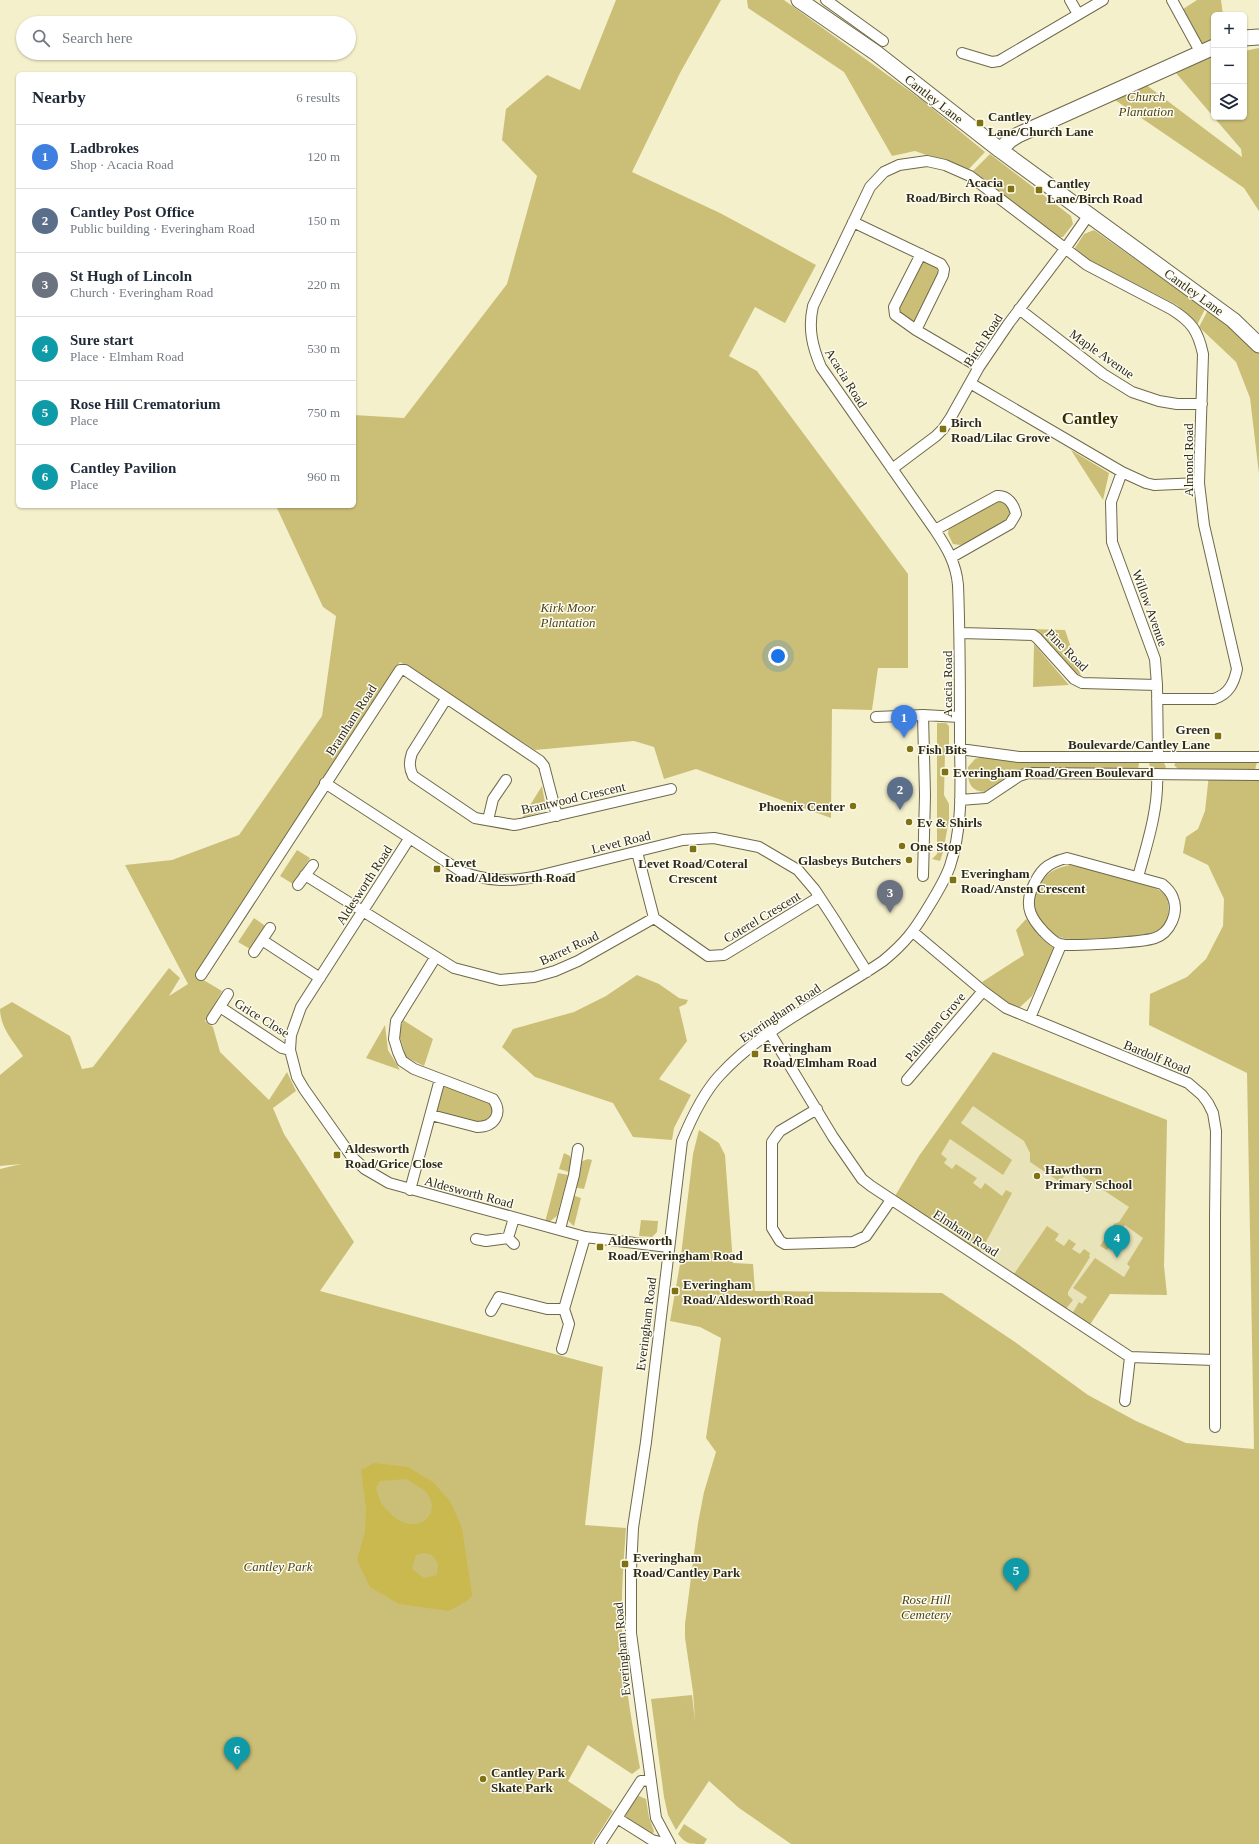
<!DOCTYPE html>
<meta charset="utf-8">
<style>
body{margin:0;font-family:Georgia,serif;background:#f2f2f3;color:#1f2937}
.controls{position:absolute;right:12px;top:12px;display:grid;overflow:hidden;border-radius:6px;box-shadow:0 1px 3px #0004}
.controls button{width:36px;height:36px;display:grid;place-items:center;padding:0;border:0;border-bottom:1px solid #e0e1e3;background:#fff;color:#1f2937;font:20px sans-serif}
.you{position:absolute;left:778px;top:656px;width:14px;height:14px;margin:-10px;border:3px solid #fff;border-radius:50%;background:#1a73e8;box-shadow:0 0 0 6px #1a73e833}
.badge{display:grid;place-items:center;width:26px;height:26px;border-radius:50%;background:#2563eb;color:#fff;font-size:13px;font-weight:700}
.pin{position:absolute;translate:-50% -33px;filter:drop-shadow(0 1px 2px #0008)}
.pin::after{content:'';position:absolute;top:21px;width:14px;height:12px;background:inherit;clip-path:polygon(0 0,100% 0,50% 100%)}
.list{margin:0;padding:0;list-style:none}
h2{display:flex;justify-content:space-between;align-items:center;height:52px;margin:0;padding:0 16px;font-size:17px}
h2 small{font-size:13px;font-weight:400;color:#747a83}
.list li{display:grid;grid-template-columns:26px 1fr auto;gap:12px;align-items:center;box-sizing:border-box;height:64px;padding:0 16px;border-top:1px solid #e0e1e3}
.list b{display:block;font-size:15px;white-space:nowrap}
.list p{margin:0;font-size:13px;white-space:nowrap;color:#747a83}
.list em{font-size:13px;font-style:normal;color:#747a83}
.icon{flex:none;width:22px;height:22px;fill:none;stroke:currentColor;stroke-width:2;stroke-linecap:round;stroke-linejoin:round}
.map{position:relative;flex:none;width:1259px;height:1844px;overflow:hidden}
.search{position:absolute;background:#fff;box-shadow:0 1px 3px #0004;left:16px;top:16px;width:340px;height:44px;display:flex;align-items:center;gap:10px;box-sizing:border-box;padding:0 14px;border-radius:22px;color:#747a83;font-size:15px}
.panel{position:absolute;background:#fff;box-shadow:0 1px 3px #0004;left:16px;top:72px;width:340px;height:436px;border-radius:6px}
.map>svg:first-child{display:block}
.built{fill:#e9e3b9}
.green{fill:#cbbf77}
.water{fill:#cab94f;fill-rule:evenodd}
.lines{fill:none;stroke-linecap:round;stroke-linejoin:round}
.street-casing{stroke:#6e694a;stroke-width:12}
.secondary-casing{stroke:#6e694a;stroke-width:17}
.street{stroke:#fff;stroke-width:10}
.secondary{stroke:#fff;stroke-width:15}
.poi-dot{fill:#7f7212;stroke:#fefcee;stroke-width:1.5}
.labels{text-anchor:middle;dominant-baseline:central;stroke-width:3;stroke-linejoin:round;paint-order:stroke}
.park-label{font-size:13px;font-style:italic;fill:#4c4519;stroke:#fefcee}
.street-label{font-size:13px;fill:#2c2a1c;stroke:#fefcee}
.poi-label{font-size:13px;font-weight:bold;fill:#2c2a1c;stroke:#fefcee;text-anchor:start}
.district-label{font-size:17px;font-weight:bold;fill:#342e02;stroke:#fefcee}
</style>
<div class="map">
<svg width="1259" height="1844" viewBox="0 0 1259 1844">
<rect width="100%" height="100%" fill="#f5f0cc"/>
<path class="built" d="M 993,1052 L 1167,1120 L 1164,1266 L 1167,1295 L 1110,1294 L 1089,1326 L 980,1253 L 919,1156 Z"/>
<path class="green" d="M 616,0 L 721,0 L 680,73 L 632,172 L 720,213 L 816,265 L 785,323 L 755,307 L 729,356 L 757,371 L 908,574 L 908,668 L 878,668 L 872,710 L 832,709 L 831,818 L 696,769 L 664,779 L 654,747 L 634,741 L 535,750 L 400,662 L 195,975 L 222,991 L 205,1021 L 213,1027 L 220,1052 L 269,1100 L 287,1072 L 296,1091 L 273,1108 L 284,1134 L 354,1242 L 320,1291 L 603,1367 L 585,1525 L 626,1528 C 623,1569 620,1609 623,1650 C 626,1690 633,1729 640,1768 L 632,1774 L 588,1745 L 568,1781 L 613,1811 L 592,1844 L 0,1844 L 0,1169 L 21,1164 L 0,1166 L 0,1075 L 23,1056 C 13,1041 0,1027 0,1009 L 12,1002 L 70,1036 L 82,1069 L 93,1067 L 169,968 L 180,978 L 169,996 L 188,984 L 125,865 L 172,860 L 239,835 L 322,716 L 336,616 L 323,607 L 276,506 L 354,506 L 354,415 L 404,418 L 507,284 L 537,176 L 502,140 L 506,109 L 547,75 L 580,90 Z
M 747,0 L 784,0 L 922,100 L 985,152 L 968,170 L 915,151 L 892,156 L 844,72 L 748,8 Z
M 1197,0 L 1221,0 L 1223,15 L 1214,15 L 1214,38 L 1202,44 L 1183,9 Z
M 1259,48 L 1259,211 L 1244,188 L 1112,98 L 1145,84 L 1242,157 L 1241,149 L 1176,73 L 1214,55 L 1214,117 L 1244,117 L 1244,51 Z
M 990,154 L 1071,216 L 1073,224 L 1063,237 L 1056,237 L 971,173 Z
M 1094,230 L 1205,309 L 1197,325 L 1177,305 L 1089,260 L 1075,248 L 1084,234 Z
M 926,262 L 937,267 L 939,275 L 915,321 L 910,322 L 900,316 L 898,308 L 920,264 Z
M 1208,310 L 1259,352 L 1259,474 L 1250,398 L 1236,362 L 1199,327 Z
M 1071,450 L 1109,473 L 1103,500 Z
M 1000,500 L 1007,504 L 1011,512 L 1008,522 L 965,544 L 960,545 L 953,544 L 948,534 L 949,526 Z
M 1033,629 L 1065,630 L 1082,679 L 1076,677 L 1055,651 Z
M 1034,644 L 1069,685 L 1033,687 Z
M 937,723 L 946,723 L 949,726 L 949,747 L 945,752 L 944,795 L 949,804 L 949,820 L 943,852 L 940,861 L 932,859 L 937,854 Z
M 984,756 L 1031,762 L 1138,762 L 1139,764 L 1138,769 L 1022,770 L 986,792 C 970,792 967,781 968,767 L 975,759 Z
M 1177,761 L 1257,762 L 1255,770 L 1178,769 L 1174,765 Z
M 1151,762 L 1164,763 L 1166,767 L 1164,770 L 1151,769 L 1149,764 Z
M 1209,774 L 1259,775 L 1259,1844 L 791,1844 L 739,1808 L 709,1781 L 676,1830 L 668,1815 L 664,1797 L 651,1699 L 692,1695 L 695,1721 L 693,1692 L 685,1638 L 685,1624 L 698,1523 L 704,1492 L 716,1452 L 706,1438 L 721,1338 L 700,1327 L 670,1321 L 680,1264 L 693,1154 L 699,1130 L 719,1143 L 725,1155 L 733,1263 L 753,1264 L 755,1291 L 942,1293 L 1015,1342 L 1088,1395 L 1136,1421 L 1186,1443 L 1254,1449 L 1247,1073 L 1149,1025 L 1150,994 L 1187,977 L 1206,959 L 1223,926 L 1224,899 L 1208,865 L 1183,853 L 1186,837 L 1198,829 L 1205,811 Z
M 542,786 L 546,808 L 541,812 L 522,818 Z
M 297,850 L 310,858 L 293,884 L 280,876 Z
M 1070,865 C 1088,868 1150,881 1163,893 C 1170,900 1169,911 1168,920 L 1160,929 L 1149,934 C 1127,936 1074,945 1055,935 C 1042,929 1037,916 1031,904 C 1039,881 1045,870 1070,865 Z
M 254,918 L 264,925 L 265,928 L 250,949 L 238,942 Z
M 1026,919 L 1043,939 L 1057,947 L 1032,996 L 1019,1008 L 1002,1001 L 982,982 L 1024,955 L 1016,930 Z
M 637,975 L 659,984 L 679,998 L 688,1000 L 686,1004 L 679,1007 L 687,1041 L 659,1079 L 691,1095 L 674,1128 L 672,1140 L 633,1137 L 613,1103 L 535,1077 L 502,1047 L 513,1029 L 574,1012 L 606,996 Z
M 403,1020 L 433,1039 L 424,1066 L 406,1057 L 399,1034 Z
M 385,1025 L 388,1050 L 400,1070 L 366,1058 Z
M 993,1052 L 1167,1120 L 1164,1266 L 1167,1295 L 1110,1294 L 1089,1326 L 1072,1314 L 1079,1302 L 1082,1304 L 1087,1297 L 1073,1288 L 1095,1258 L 1124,1277 L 1130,1267 L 1127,1264 L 1143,1238 L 1125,1225 L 1107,1250 L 1100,1246 L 1114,1224 L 1119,1222 L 1129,1207 L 1070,1168 L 1060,1182 L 1030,1162 L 1030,1153 L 1024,1141 L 973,1106 L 961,1123 L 1012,1160 L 1003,1175 L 950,1139 L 941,1154 L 947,1159 L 944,1163 L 952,1169 L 956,1164 L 977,1178 L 973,1183 L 981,1189 L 985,1183 L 1002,1196 L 1006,1190 L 1012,1193 L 980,1253 L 895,1196 L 919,1156 Z
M 440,1079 L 498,1105 L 490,1124 L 431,1115 Z
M 564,1153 L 570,1156 L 572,1164 L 569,1172 L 559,1169 Z
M 588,1159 L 592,1160 L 584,1189 L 573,1187 L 580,1162 Z
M 558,1173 L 568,1175 L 557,1216 L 549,1222 L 545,1222 Z
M 572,1195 L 581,1198 L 574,1226 C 562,1218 569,1206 572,1195 Z
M 641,1220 L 658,1221 L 657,1232 L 652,1237 L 639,1236 Z
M 1047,1226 L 1059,1234 L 1055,1240 L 1064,1246 L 1069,1239 L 1076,1244 L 1072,1249 L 1080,1254 L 1084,1249 L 1090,1253 L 1089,1256 L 1090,1257 L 1068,1292 L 1068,1295 L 1073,1300 L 1065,1310 L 1014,1274 Z
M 639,1796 L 646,1799 L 649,1817 L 654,1831 L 653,1834 C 642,1833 628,1822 624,1812 L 635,1797 Z
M 684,1824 L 707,1839 L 704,1844 C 689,1844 686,1844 678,1834 Z"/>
<path class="water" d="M 374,1463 L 408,1467 L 433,1482 L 450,1501 L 462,1528 L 472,1595 L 467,1601 L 449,1611 L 399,1604 L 370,1587 L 357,1560 L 365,1532 L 366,1508 L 361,1470 ZM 406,1479 C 412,1483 423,1488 427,1493 C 444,1517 413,1538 389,1512 C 387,1510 383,1506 381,1503 C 379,1499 378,1493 376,1488 L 380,1481 ZM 424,1553 L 432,1555 L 438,1563 L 437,1575 L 424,1578 L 412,1569 L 416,1555 Z"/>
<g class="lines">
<g class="street-casing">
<path id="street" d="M 826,0 L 883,41
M 1070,0 L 1078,14
M 1172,0 L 1201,53
M 962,53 L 992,62 L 999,61 L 1103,0
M 853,222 L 941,264 L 944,269 L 943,275 L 916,330
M 921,254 L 894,307 L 895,315 L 916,330 L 979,367
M 1019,309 L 1103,374 L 1132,392 L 1159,401 L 1177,404 L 1202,404
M 970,383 L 1122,472 L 1146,483 L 1154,485 L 1199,483
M 892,469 L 936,436 L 943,429 L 951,417 L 979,367 L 1009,323 L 1065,249 L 1088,216
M 1122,472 L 1111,502 L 1112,542 L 1155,659 L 1157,685 L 1158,757
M 935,530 L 997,496 C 1008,495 1014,505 1016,514 L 1010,524 L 952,557
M 960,633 L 1033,635 L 1037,638 L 1074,679 L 1082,683 L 1157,685
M 446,699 L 412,753 C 409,762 409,768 413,776 L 475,818 L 514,825 L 520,824 L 671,789
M 876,717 L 923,715 L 960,717
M 960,749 L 1019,757 L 1259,757
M 325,783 L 462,872 C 489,881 506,882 534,877 L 683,840 L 714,838 L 759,847 L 798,870 L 815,890 L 834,919 L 867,972
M 960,800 L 986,798 L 1019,776 L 1028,773 L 1259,775
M 488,820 L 493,799 L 506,780
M 409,839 L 301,1007 L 291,1035 L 290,1050 L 297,1077 L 304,1089 L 352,1157 L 365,1169 L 389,1183 L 585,1237 L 668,1247
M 637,852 L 654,918 L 708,956 L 724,955 L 819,897
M 1067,858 L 1162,884 C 1167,888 1171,892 1173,898 C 1179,913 1170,933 1155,938 C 1144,942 1070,947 1060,944 C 1053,942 1048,936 1043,931 C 1032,919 1025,908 1031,891 C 1039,871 1046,863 1067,858 Z
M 305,875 L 454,968 L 500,980 L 534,977 L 555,971 L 578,961 L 654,918
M 923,876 L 925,795 L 923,715
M 1138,877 C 1147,844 1159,808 1157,774
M 298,885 L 313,865
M 913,932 L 983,991 L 1006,1008 L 1188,1083 L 1202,1095 L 1208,1103 L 1213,1113 L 1216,1131 L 1215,1216 L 1215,1427
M 262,940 L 320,978
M 254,952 L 270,928
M 201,975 L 400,670 L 405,670 L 540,761 L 544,766 L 557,816
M 220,1007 L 282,1048 L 290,1050
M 1030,1018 L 1061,945
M 212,1019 L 228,994
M 770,1033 L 833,1137 L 862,1179 L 871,1186 L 1130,1357 L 1214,1360
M 907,1080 L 983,991
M 817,1109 L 780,1131 L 772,1142 L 772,1228 L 780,1241 L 785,1244 L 853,1242 L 866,1236 L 891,1200
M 431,1115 L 477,1127 C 495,1127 503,1113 493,1099 L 414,1069 L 402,1061 L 398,1052 L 394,1039 L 396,1021 L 435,958
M 410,1190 L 440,1079
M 560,1229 L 574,1175 L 578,1149
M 508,1238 L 514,1218
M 476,1239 L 486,1241 L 508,1238 L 514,1244
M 491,1311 L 499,1297 L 547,1309 L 564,1309 L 585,1237
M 562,1349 L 569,1324 L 564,1309
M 1125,1401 L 1130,1357
M 617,1818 L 652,1840 L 668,1844
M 600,1844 L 641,1781 L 651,1780
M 670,1844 L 656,1818 L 631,1633 L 631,1570 L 633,1528 L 646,1442 L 682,1141 C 691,1119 703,1093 720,1075 C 764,1027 829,998 883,961 C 905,943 914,931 929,906 C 937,893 945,880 950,866 C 964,824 960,779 960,736 C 960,686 960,635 958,585 C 956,563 947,548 935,530 L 821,367 C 812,346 808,328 813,306 L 870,187 L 884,172 L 899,165 L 927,161 L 945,165 L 970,176 L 1087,265 L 1171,309 C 1192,322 1198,331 1203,354 L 1199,483 L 1204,525 L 1237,669 C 1234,683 1229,694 1214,699 L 1157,699"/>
</g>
<g class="secondary-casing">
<path id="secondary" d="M 799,0 L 876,53 L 1000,150 L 1233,320 L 1259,345
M 1244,38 L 1259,37
M 1000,150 L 1010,140 L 1018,135 L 1214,47"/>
</g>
<use href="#street" class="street"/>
<use href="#secondary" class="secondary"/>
</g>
<g class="poi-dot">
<rect x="976" y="119" width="8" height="8" rx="2"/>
<rect x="1007" y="185" width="8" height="8" rx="2"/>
<rect x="1035" y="186" width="8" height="8" rx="2"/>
<rect x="939" y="425" width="8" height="8" rx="2"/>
<rect x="1214" y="732" width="8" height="8" rx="2"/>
<circle cx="910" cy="749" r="4"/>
<rect x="941" y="768" width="8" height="8" rx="2"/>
<circle cx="853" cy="806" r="4"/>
<circle cx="909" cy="822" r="4"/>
<circle cx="902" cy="846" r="4"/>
<rect x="689" y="845" width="8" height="8" rx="2"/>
<circle cx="909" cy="860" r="4"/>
<rect x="433" y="865" width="8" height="8" rx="2"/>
<rect x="949" y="876" width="8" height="8" rx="2"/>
<rect x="751" y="1050" width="8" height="8" rx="2"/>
<rect x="333" y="1151" width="8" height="8" rx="2"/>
<circle cx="1037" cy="1176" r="4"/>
<rect x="596" y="1243" width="8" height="8" rx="2"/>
<rect x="671" y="1287" width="8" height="8" rx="2"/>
<rect x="621" y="1560" width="8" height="8" rx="2"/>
<circle cx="483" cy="1779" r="4"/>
</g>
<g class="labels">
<g class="park-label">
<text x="1146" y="96">Church<tspan x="1146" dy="15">Plantation</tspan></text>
<text x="568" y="607">Kirk Moor<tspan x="568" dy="15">Plantation</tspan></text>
<text x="278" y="1566">Cantley Park</text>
<text x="926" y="1599">Rose Hill<tspan x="926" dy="15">Cemetery</tspan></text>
</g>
<g class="street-label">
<text transform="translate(934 99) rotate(38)">Cantley Lane</text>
<text transform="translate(1194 292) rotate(36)">Cantley Lane</text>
<text transform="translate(983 340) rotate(-57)">Birch Road</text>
<text transform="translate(1102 354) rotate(35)">Maple Avenue</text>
<text transform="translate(846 378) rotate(58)">Acacia Road</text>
<text transform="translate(1188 460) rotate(-90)">Almond Road</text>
<text transform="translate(1150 608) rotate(70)">Willow Avenue</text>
<text transform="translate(1067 650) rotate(45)">Pine Road</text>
<text transform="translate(947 684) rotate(-90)">Acacia Road</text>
<text transform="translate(351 720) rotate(-57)">Bramham Road</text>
<text transform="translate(573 798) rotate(-13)">Brantwood Crescent</text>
<text transform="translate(621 842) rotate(-14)">Levet Road</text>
<text transform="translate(364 885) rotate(-57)">Aldesworth Road</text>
<text transform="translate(762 917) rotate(-31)">Coterel Crescent</text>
<text transform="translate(569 948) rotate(-25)">Barret Road</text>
<text transform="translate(780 1013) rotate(-34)">Everingham Road</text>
<text transform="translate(262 1018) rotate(32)">Grice Close</text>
<text transform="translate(935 1027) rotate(-50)">Palington Grove</text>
<text transform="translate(1157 1057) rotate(22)">Bardolf Road</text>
<text transform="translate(469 1192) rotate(15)">Aldesworth Road</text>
<text transform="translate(966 1233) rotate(33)">Elmham Road</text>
<text transform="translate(646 1324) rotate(-83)">Everingham Road</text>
<text transform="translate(622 1649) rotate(-95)">Everingham Road</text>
</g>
<g class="poi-label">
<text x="988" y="116">Cantley<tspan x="988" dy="15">Lane/Church Lane</tspan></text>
<text x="1003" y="182" text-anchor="end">Acacia<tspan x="1003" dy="15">Road/Birch Road</tspan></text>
<text x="1047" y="183">Cantley<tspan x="1047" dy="15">Lane/Birch Road</tspan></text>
<text x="951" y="422">Birch<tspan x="951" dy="15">Road/Lilac Grove</tspan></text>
<text x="1210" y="729" text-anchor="end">Green<tspan x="1210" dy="15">Boulevarde/Cantley Lane</tspan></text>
<text x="918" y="749">Fish Bits</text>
<text x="953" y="772">Everingham Road/Green Boulevard</text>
<text x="845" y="806" text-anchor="end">Phoenix Center</text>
<text x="917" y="822">Ev &amp; Shirls</text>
<text x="910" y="846">One Stop</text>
<text x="901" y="860" text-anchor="end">Glasbeys Butchers</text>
<text x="445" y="862">Levet<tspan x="445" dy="15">Road/Aldesworth Road</tspan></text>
<text x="693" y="863" text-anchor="middle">Levet Road/Coteral<tspan x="693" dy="15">Crescent</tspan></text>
<text x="961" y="873">Everingham<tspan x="961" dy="15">Road/Ansten Crescent</tspan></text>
<text x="763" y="1047">Everingham<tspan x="763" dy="15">Road/Elmham Road</tspan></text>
<text x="345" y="1148">Aldesworth<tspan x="345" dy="15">Road/Grice Close</tspan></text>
<text x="1045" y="1169">Hawthorn<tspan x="1045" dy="15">Primary School</tspan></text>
<text x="608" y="1240">Aldesworth<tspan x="608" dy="15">Road/Everingham Road</tspan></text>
<text x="683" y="1284">Everingham<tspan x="683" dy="15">Road/Aldesworth Road</tspan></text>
<text x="633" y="1557">Everingham<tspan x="633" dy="15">Road/Cantley Park</tspan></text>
<text x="491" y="1772">Cantley Park<tspan x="491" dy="15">Skate Park</tspan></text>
</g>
<g class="district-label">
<text x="1090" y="418">Cantley</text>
</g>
</g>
</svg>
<div class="controls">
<button>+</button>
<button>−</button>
<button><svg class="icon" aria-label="layers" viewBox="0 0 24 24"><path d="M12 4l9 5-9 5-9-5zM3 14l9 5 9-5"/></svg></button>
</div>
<div class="you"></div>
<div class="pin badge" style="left:904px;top:738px;background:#3f7fe0">1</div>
<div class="pin badge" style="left:900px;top:810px;background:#5c6f8a">2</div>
<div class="pin badge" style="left:890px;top:913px;background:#6b7280">3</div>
<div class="pin badge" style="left:1117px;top:1258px;background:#0f9aa8">4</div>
<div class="pin badge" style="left:1016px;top:1591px;background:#0f9aa8">5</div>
<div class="pin badge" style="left:237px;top:1770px;background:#0f9aa8">6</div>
<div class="search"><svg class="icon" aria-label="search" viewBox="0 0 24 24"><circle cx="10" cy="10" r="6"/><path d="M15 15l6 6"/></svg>Search here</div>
<section class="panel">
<h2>Nearby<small>6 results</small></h2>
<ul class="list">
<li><span class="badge" style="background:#3f7fe0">1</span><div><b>Ladbrokes</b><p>Shop · Acacia Road</p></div><em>120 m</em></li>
<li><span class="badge" style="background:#5c6f8a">2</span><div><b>Cantley Post Office</b><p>Public building · Everingham Road</p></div><em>150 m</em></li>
<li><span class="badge" style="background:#6b7280">3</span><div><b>St Hugh of Lincoln</b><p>Church · Everingham Road</p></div><em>220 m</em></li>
<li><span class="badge" style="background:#0f9aa8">4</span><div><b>Sure start</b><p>Place · Elmham Road</p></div><em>530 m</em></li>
<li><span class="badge" style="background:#0f9aa8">5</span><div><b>Rose Hill Crematorium</b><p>Place</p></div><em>750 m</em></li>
<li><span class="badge" style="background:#0f9aa8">6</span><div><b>Cantley Pavilion</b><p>Place</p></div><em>960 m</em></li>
</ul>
</section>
</div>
